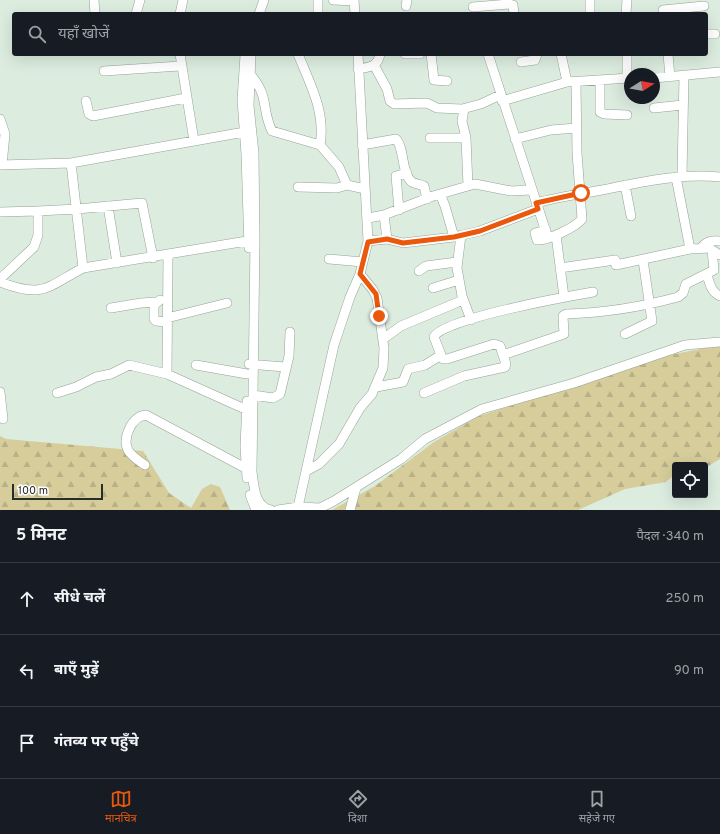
<!DOCTYPE html>
<html lang="hi">
<meta charset="utf-8">
<style>
body{margin:0;font-family:Overpass,"Noto Sans Devanagari",sans-serif;background:#20242c;color:#f1f3f6}
.controls{position:absolute;right:12px;bottom:12px;display:grid;overflow:hidden;border-radius:4px;box-shadow:0 4px 16px #0002}
.controls button{width:36px;height:36px;display:grid;place-items:center;padding:0;border:0;border-bottom:1px solid #363941;background:#171b24;color:#f1f3f6;font:20px sans-serif}
.compass{position:absolute;left:624px;top:68px;width:36px;height:36px;border-radius:50%;background:#171b24;box-shadow:0 4px 16px #0002;rotate:79deg}
.scale{position:absolute;left:12px;bottom:10px;width:91px;box-sizing:border-box;padding-left:4px;border:2px solid #272d28;border-top:0;font-size:11px;line-height:14px;white-space:nowrap;color:#272d28;-webkit-text-stroke:3px #fff;paint-order:stroke}
.stop{position:absolute;width:12px;height:12px;margin:-9px;border:3px solid #ea580c;border-radius:50%;background:#fff}
.stop.end{background:#ea580c;border-color:#fff;box-shadow:0 1px 4px #0008}
.list{margin:0;padding:0;list-style:none}
h2{display:flex;justify-content:space-between;align-items:center;height:52px;margin:0;padding:0 16px;font-size:17px}
h2 small{font-size:13px;font-weight:400;color:#9ea1a6}
.list li{display:grid;grid-template-columns:26px 1fr auto;gap:12px;align-items:center;box-sizing:border-box;height:72px;padding:0 16px;border-top:1px solid #363941}
.list b{display:block;font-size:15px;white-space:nowrap}
.list em{font-size:13px;font-style:normal;color:#9ea1a6}
.icon{flex:none;width:22px;height:22px;fill:none;stroke:currentColor;stroke-width:2;stroke-linecap:round;stroke-linejoin:round}
.map{position:relative;flex:none;width:720px;height:510px;overflow:hidden}
.search{position:absolute;background:#171b24;box-shadow:0 4px 16px #0002;left:12px;right:12px;top:12px;height:44px;display:flex;align-items:center;gap:10px;box-sizing:border-box;padding:0 14px;border-radius:4px;color:#9ea1a6;font-size:15px}
.sheet{height:268px;background:#171b24}
nav{display:flex;justify-content:space-around;align-items:center;box-sizing:border-box;height:56px;border-top:1px solid #363941;background:#171b24;font-size:11px;color:#9ea1a6}
nav a{display:grid;justify-items:center;gap:2px}
nav .on{color:#ea580c}
.map>svg:first-child{display:block}
.forest{fill:url(#forest-firs)}
.lines{fill:none;stroke-linecap:round;stroke-linejoin:round}
.minor-casing{stroke:#95a397;stroke-width:10}
.minor{stroke:#fff;stroke-width:9}
.route{stroke:#ea580c;stroke-width:5}
</style>
<div class="map">
<svg width="720" height="510" viewBox="0 0 720 510">
<defs>
<pattern id="forest-firs" width="22" height="20" patternUnits="userSpaceOnUse"><rect width="22" height="20" fill="#d6cd9b"/><path d="M5 1l3.5 6h-7zM16 11l3.5 6h-7z" fill="#b8b086"/></pattern>
</defs>
<rect width="100%" height="100%" fill="#dcecdf"/>
<path class="forest" d="M 720,345 L 720,459 L 705,468 L 705,465 L 675,465 L 675,474 L 666,482 L 625,489 L 578,510 L 332,510 L 375,486 L 434,442 L 479,416 L 660,357 Z
M 0,436 L 6,439 L 143,451 L 169,493 L 191,508 L 202,489 L 211,484 L 220,487 L 230,510 L 0,510 Z"/>
<g class="lines">
<g class="minor-casing">
<path id="minor" d="M 94,0 L 95,14
M 318,0 L 318,14
M 333,0 L 354,1
M 354,0 L 355,14
M 406,6 L 407,0
M 473,7 L 509,4 L 513,5 L 514,14
M 663,10 L 704,6
M 136,14 L 140,0
M 180,14 L 183,0
M 259,14 L 264,0
M 590,14 L 590,0
M 626,14 L 627,0
M 706,34 L 715,34
M 180,54 L 194,141
M 251,54 L 249,106 L 254,153 L 255,240 L 252,472 C 254,485 254,507 271,510
M 298,54 C 310,84 326,112 320,145
M 405,54 L 420,54
M 431,54 L 434,80 L 447,81
M 488,54 L 547,235
M 561,54 L 567,82
M 627,54 L 627,78
M 668,54 L 670,77
M 245,55 L 242,100 L 246,154 L 249,248
M 521,62 L 535,60 L 537,54
M 374,65 L 387,89 L 390,101 L 394,104 L 427,103 L 437,108 L 462,109 L 481,104 L 500,95
M 358,69 C 369,67 378,67 380,54
M 104,71 L 180,66
M 250,74 C 270,97 261,109 272,131 L 320,145 L 339,167 L 347,185 L 365,189
M 654,78 L 720,72
M 600,80 L 600,112 L 604,114 L 627,115
M 86,101 L 89,114 L 93,116 L 186,98
M 502,101 L 567,82 L 630,78
M 654,108 L 683,105
M 464,109 L 462,121 L 466,138 L 468,186
M 0,119 L 5,134 L 2,165
M 430,138 L 466,138
M 515,139 L 551,130 L 577,128
M 362,145 L 396,139 C 405,149 401,174 412,182 C 415,184 420,184 424,186 L 427,199
M 71,163 L 83,268 L 253,240
M 0,165 L 71,163 L 250,131
M 682,176 L 684,75
M 625,185 L 631,216
M 298,187 L 337,188 L 347,185
M 440,194 L 445,206 L 454,237
M 536,203 C 558,197 580,194 602,190 C 641,182 680,173 720,177
M 108,206 L 117,263
M 399,210 L 396,176 L 407,173
M 0,212 L 38,211
M 384,215 L 387,239
M 368,218 L 384,215 L 433,196 L 475,184 L 511,191 L 531,190
M 546,230 L 535,233 L 537,240 C 547,241 576,227 582,219 L 577,153 L 576,82
M 461,235 L 457,268 L 462,296 L 471,320
M 556,235 L 564,297
M 368,241 L 387,239 L 403,243 L 454,237 L 480,231 L 538,209
M 701,248 C 706,241 712,240 720,241
M 690,249 L 709,248 L 720,255
M 168,255 L 167,374 L 247,410
M 329,259 L 363,262
M 560,268 L 615,260 L 616,265 L 690,249 L 676,177
M 419,271 L 426,266 L 457,262
M 707,275 C 710,284 711,292 720,296
M 0,279 L 34,247 L 38,235 L 38,211 L 77,209 L 142,203 L 153,258
M 0,282 C 43,299 47,287 83,268
M 433,288 L 459,280
M 160,300 L 154,305 L 154,319 L 156,321 L 167,322
M 111,308 L 141,303 L 156,302
M 167,318 L 227,303
M 625,334 L 652,321 L 643,260
M 383,339 L 401,326 L 463,300
M 441,355 L 443,359 L 447,359 L 494,344 L 500,346 L 503,355 L 564,334 L 563,316 L 566,314 C 605,313 641,307 678,297 L 683,293 L 686,284 L 714,270 L 712,250
M 249,364 L 285,367
M 196,365 L 247,374
M 376,387 L 403,382 L 408,369 L 425,365 L 441,355 L 434,337 C 441,319 570,296 593,292
M 0,392 L 3,419
M 57,393 L 76,387 L 96,377 L 111,374 L 129,365 L 167,374
M 424,393 L 464,376 L 505,367 L 506,364 L 503,355
M 253,395 L 273,398 L 280,394 L 289,356 L 290,332
M 247,401 L 245,447 L 247,478
M 145,465 C 139,461 131,456 128,450 C 122,438 132,416 146,415 L 249,470
M 306,471 L 319,464 L 339,444 L 360,408 L 372,394 L 383,368 L 384,348 L 377,298 L 373,290 L 360,274
M 250,495 L 256,510
M 278,510 L 298,507 L 320,508 L 334,501 L 401,459 L 425,439 L 482,409 L 574,383 L 685,345 L 720,342
M 298,510 L 298,507 L 334,345 L 350,297 L 360,274 L 368,241 L 358,54
M 350,510 L 356,488"/>
</g>
<use href="#minor" class="minor"/>
</g>
<g class="lines">
<path class="route" d="M 379,316 L 376,294 L 360,274 L 368,242 L 387,239 L 403,243 L 454,237 L 480,231 L 538,209 L 536,203 L 581,193"/>
</g>
</svg>
<div class="controls">
<button><svg class="icon" aria-label="locate" viewBox="0 0 24 24"><circle cx="12" cy="12" r="6"/><path d="M12 2v4M12 18v4M2 12h4M18 12h4"/></svg></button>
</div>
<svg class="compass" viewBox="-18 -18 36 36"><path d="M0-13l5 13h-10z" fill="#e53935"/><path d="M0 13l5-13h-10z" fill="#9ea1a6"/></svg>
<div class="scale">100 m</div>
<div class="stop" style="left:581px;top:193px"></div>
<div class="stop end" style="left:379px;top:316px"></div>
<div class="search"><svg class="icon" aria-label="search" viewBox="0 0 24 24"><circle cx="10" cy="10" r="6"/><path d="M15 15l6 6"/></svg>यहाँ खोजें</div>
</div>
<section class="sheet">
<h2>5 मिनट<small>पैदल · 340 m</small></h2>
<ul class="list">
<li><svg class="icon" aria-label="ahead" viewBox="0 0 24 24"><path d="M12 20V5M6 11l6-6 6 6"/></svg><div><b>सीधे चलें</b></div><em>250 m</em></li>
<li><svg class="icon" aria-label="left" viewBox="0 0 24 24"><path d="M17 20v-9H6M10 6l-5 5 5 5"/></svg><div><b>बाएँ मुड़ें</b></div><em>90 m</em></li>
<li><svg class="icon" aria-label="arrive" viewBox="0 0 24 24"><path d="M6 21V4h12l-3 4 3 4H6"/></svg><div><b>गंतव्य पर पहुँचे</b></div></li>
</ul>
</section>
<nav>
<a class="on"><svg class="icon" aria-label="map" viewBox="0 0 24 24"><path d="M3 6l6-2 6 2 6-2v14l-6 2-6-2-6 2zM9 4v14M15 6v14"/></svg>मानचित्र</a>
<a><svg class="icon" aria-label="directions" viewBox="0 0 24 24"><path d="M12 3l9 9-9 9-9-9zM9 14v-3h6M13 9l2 2-2 2"/></svg>दिशा</a>
<a><svg class="icon" aria-label="saved" viewBox="0 0 24 24"><path d="M7 4h10v16l-5-4-5 4z"/></svg>सहेजे गए</a>
</nav>
